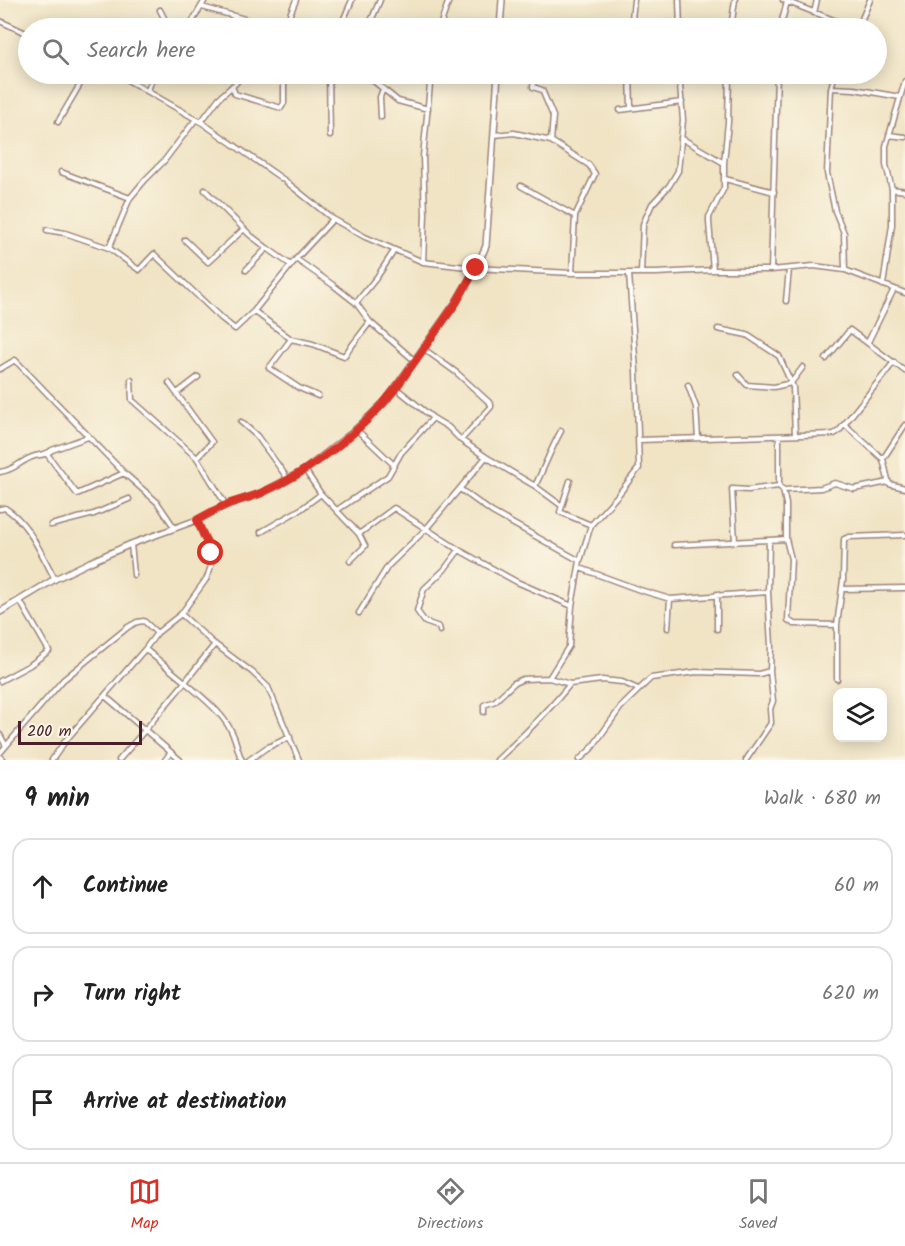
<!DOCTYPE html>
<meta charset="utf-8">
<style>
body{margin:0;font-family:Kalam,sans-serif;background:#f6f6f6;color:#222}
.controls{position:absolute;right:18px;bottom:18px;display:grid;overflow:hidden;border-radius:12px;box-shadow:0 3px 15px #0003}
.controls button{width:54px;height:54px;display:grid;place-items:center;padding:0;border:0;border-bottom:2px solid #e0e0e0;background:#fff;color:#222;font:30px sans-serif}
.scale{position:absolute;left:18px;bottom:15px;width:124px;box-sizing:border-box;padding-left:6px;border:3px solid #4a1f2b;border-top:0;font-size:16px;line-height:21px;white-space:nowrap;color:#4a1f2b;-webkit-text-stroke:4px #fcf5e5;paint-order:stroke}
.stop{position:absolute;width:18px;height:18px;margin:-14px;border:4px solid #d93025;border-radius:50%;background:#fff}
.stop.end{background:#d93025;border-color:#fff;box-shadow:0 2px 6px #0008}
.list{margin:0;padding:0;list-style:none}
h2{display:flex;justify-content:space-between;align-items:center;height:78px;margin:0;padding:0 24px;font-size:26px}
h2 small{font-size:20px;font-weight:400;color:#767676}
.list li{display:grid;grid-template-columns:39px 1fr auto;gap:18px;align-items:center;box-sizing:border-box;height:96px;margin:0 12px 12px;padding:0 12px;border:2px solid #e0e0e0;border-radius:18px}
.list b{display:block;font-size:22px;white-space:nowrap}
.list em{font-size:20px;font-style:normal;color:#767676}
.icon{flex:none;width:33px;height:33px;fill:none;stroke:currentColor;stroke-width:2;stroke-linecap:round;stroke-linejoin:round}
.map{position:relative;flex:none;width:905px;height:760px;overflow:hidden}
.search{position:absolute;background:#fff;box-shadow:0 3px 15px #0003;left:18px;right:18px;top:18px;height:66px;display:flex;align-items:center;gap:15px;box-sizing:border-box;padding:0 21px;border-radius:33px;color:#767676;font-size:22px}
.sheet{height:402px;background:#fff}
nav{display:flex;justify-content:space-around;align-items:center;box-sizing:border-box;height:84px;border-top:2px solid #e0e0e0;background:#fff;font-size:16px;color:#767676}
nav a{display:grid;justify-items:center;gap:3px}
nav .on{color:#d93025}
.map>svg:first-child{display:block}
.lines{fill:none;stroke-linecap:round;stroke-linejoin:round}
.street-casing{stroke:#9d8278;stroke-width:7}
.secondary-casing{stroke:#9d8278;stroke-width:8}
.street{stroke:#fff;stroke-width:4}
.secondary{stroke:#fff;stroke-width:5}
.route{stroke:#d93025;stroke-width:8}
</style>
<div class="map">
<svg width="905" height="760" viewBox="0 0 905 760">
<rect width="100%" height="100%" fill="#fcf5e5"/>
<filter id="ink" filterUnits="userSpaceOnUse"><feTurbulence type="fractalNoise" baseFrequency=".0167" numOctaves="2"/><feDisplacementMap in="SourceGraphic" scale="12" xChannelSelector="R" yChannelSelector="G"/><feConvolveMatrix kernelMatrix="1 2 1 2 8 2 1 2 1" color-interpolation-filters="sRGB"/></filter>
<filter id="wash" filterUnits="userSpaceOnUse"><feTurbulence type="fractalNoise" baseFrequency=".008" numOctaves="4" result="noise"/><feDisplacementMap in="SourceGraphic" scale="24" xChannelSelector="R" yChannelSelector="G"/><feGaussianBlur stdDeviation="1.35" result="paint"/><feColorMatrix in="noise" values="0 0 0 0 0 0 0 0 0 0 0 0 0 0 0 0 0 1.4 0 .05"/><feComposite in="paint" operator="in"/></filter>
<g filter="url(#wash)">
<rect width="100%" height="100%" fill="#f0e4c5"/>
</g>
<g filter="url(#ink)">
<g class="lines">
<g class="street-casing">
<path id="street" d="M 679,0 L 680,28
M 783,0 L 854,28
M 202,7 L 277,28
M 160,10 L 169,28
M 814,13 L 817,0
M 0,21 L 28,34
M 189,27 L 205,0
M 229,28 L 234,17
M 288,28 L 288,19 L 296,0
M 340,28 L 352,0
M 368,28 L 380,0
M 441,28 L 442,20 L 449,0
M 631,28 L 634,0
M 731,28 L 735,0
M 780,28 L 787,2
M 858,28 L 870,0
M 117,74 L 201,122 L 284,180 L 333,219 L 365,237 L 423,262 L 476,268 L 572,273 L 656,273 L 713,270 L 771,270 L 814,266 L 845,270 L 905,293
M 329,74 L 330,136
M 365,74 L 398,101 L 428,109
M 534,74 L 533,87 L 542,90 L 553,116 L 551,141 L 589,165 L 595,174 L 575,216 L 572,273
M 630,74 L 631,108
M 835,74 L 831,88 L 827,173 L 835,211 L 844,233 L 845,270
M 232,86 L 235,94 L 281,108 L 284,103 L 284,74
M 831,88 L 854,89 L 900,97
M 148,90 L 154,74
M 620,110 L 682,102
M 381,117 L 380,97 L 383,89
M 58,122 L 86,74
M 201,122 L 219,98 L 236,83 L 242,74
M 494,135 L 514,133 L 551,141
M 889,135 L 905,137
M 681,138 L 724,163
M 61,172 L 130,198
M 725,179 L 774,192
M 521,186 L 575,216
M 892,189 L 905,191
M 205,190 L 250,235 L 267,248
M 47,230 L 65,233 L 109,248 L 139,270 L 154,254 L 221,318 L 235,329 L 254,311 L 296,259 L 333,219
M 185,240 L 208,262 L 244,229
M 109,248 L 130,198 L 145,180 L 164,161 L 196,119
M 296,259 L 333,285 L 356,303 L 370,322 L 415,361
M 423,262 L 425,215 L 423,157 L 431,74
M 246,270 L 267,248 L 291,265
M 713,270 L 709,222 L 709,217 L 724,188 L 724,163 L 728,122 L 729,74
M 771,270 L 777,74
M 641,273 L 643,224 L 652,204 L 669,186 L 678,171 L 683,120 L 679,74
M 629,274 L 636,371 L 639,468 L 618,495 L 591,525 L 580,561 L 572,606 L 569,646 L 549,678 L 570,684 L 602,680 L 622,682 L 638,689
M 883,285 L 892,225 L 892,189 L 886,165 L 886,146 L 905,81
M 786,301 L 789,269
M 356,303 L 377,277 L 394,251
M 254,311 L 291,339 L 313,344 L 344,356 L 370,322
M 718,329 L 747,335 L 779,356 L 793,387 L 795,434
M 291,339 L 269,368 L 299,388 L 318,396
M 868,342 L 894,289
M 424,349 L 457,373 L 491,404 L 491,407 L 461,440
M 826,359 L 850,330 L 905,371
M 0,369 L 15,360 L 124,473 L 157,502 L 174,527
M 738,375 L 747,385 L 774,387 L 791,383 L 803,367
M 131,380 L 132,400 L 197,458
M 169,383 L 212,442 L 197,458 L 226,505
M 688,385 L 696,407 L 698,438
M 177,393 L 198,377
M 241,422 L 257,436 L 288,479
M 844,424 L 883,459 L 889,484 L 905,488
M 356,429 L 394,465
M 779,436 L 779,486 L 783,490 L 786,504 L 786,539 L 791,559 L 788,620 L 794,624 L 837,625
M 638,440 L 834,434 L 839,431 L 894,362
M 47,454 L 77,494 L 124,473
M 486,457 L 535,486 C 544,468 551,449 561,431
M 883,459 L 905,425
M 0,472 C 15,470 19,462 32,457 C 40,454 45,456 52,450 L 88,437
M 535,486 L 562,506 L 570,481
M 460,489 L 492,512 L 580,561
M 783,490 L 821,488 L 835,483 L 854,489 L 888,482
M 321,494 L 359,534
M 562,506 L 560,512 L 591,525
M 0,509 L 5,508 C 30,524 41,554 55,579
M 337,510 L 388,476 L 401,453 L 433,418
M 51,525 L 94,514 L 129,499
M 261,532 L 301,509 L 321,494 L 305,470
M 735,541 L 732,489 L 748,490 L 779,486
M 131,544 L 134,575
M 674,545 L 786,539
M 459,550 L 517,582 L 572,606
M 350,561 L 365,546 L 359,534 L 394,508 L 459,550 L 444,570 L 424,589 L 417,611 L 425,622 L 439,627 L 440,631
M 580,568 L 640,590 L 670,599 L 768,592
M 842,589 L 905,588
M 359,613 L 388,566 L 426,529 L 486,457 L 461,440 L 448,427 L 433,418 L 396,388
M 181,614 L 212,642 L 252,672 L 268,687 L 299,760
M 668,628 L 670,599
M 717,629 L 717,594
M 215,644 L 185,682 C 203,698 225,714 234,737 C 237,744 238,753 242,760
M 145,649 L 185,682 L 145,730 L 180,760
M 837,679 L 837,625 L 843,580 L 844,539 L 849,537 L 905,535
M 0,681 L 30,665 L 49,651 L 20,601
M 105,696 L 145,730 L 119,760
M 484,712 L 484,705 L 495,701 L 514,683 L 523,679 L 549,678
M 0,735 L 6,746 L 63,680 L 128,627 L 137,622 L 144,621 L 157,633
M 0,753 L 6,746
M 0,757 L 3,760
M 52,760 L 66,740 L 145,649 L 157,633 L 181,614 L 207,578 L 211,566 L 211,553 L 197,520
M 165,760 L 171,752
M 249,760 L 266,748 L 290,737
M 497,760 C 523,736 548,712 570,684
M 579,760 L 591,749 L 621,707 L 651,678 L 696,672 L 759,674 L 770,671 L 771,646 L 768,592 L 769,540
M 746,760 L 771,723 L 770,709 L 773,701 L 770,671"/>
</g>
<g class="secondary-casing">
<path id="secondary" d="M 500,28 L 502,0
M 0,612 L 55,579 L 90,562 L 131,544 L 197,520 L 226,505 L 262,493 L 305,470 L 352,433 L 386,401 L 456,302 L 476,268 L 486,246 L 498,74"/>
</g>
<use href="#street" class="street"/>
<use href="#secondary" class="secondary"/>
</g>
</g>
<g class="lines" filter="url(#ink)">
<path class="route" d="M 211,553 L 197,520 C 206,515 216,509 226,505 C 237,500 250,498 261,493 C 311,472 363,430 396,388 L 456,303 L 476,268"/>
</g>
</svg>
<div class="controls">
<button><svg class="icon" aria-label="layers" viewBox="0 0 24 24"><path d="M12 4l9 5-9 5-9-5zM3 14l9 5 9-5"/></svg></button>
</div>
<div class="scale">200 m</div>
<div class="stop" style="left:211px;top:553px"></div>
<div class="stop end" style="left:476px;top:268px"></div>
<div class="search"><svg class="icon" aria-label="search" viewBox="0 0 24 24"><circle cx="10" cy="10" r="6"/><path d="M15 15l6 6"/></svg>Search here</div>
</div>
<section class="sheet">
<h2>9 min<small>Walk · 680 m</small></h2>
<ul class="list">
<li><svg class="icon" aria-label="ahead" viewBox="0 0 24 24"><path d="M12 20V5M6 11l6-6 6 6"/></svg><div><b>Continue</b></div><em>60 m</em></li>
<li><svg class="icon" aria-label="right" viewBox="0 0 24 24"><path d="M7 20v-9h11M14 6l5 5-5 5"/></svg><div><b>Turn right</b></div><em>620 m</em></li>
<li><svg class="icon" aria-label="arrive" viewBox="0 0 24 24"><path d="M6 21V4h12l-3 4 3 4H6"/></svg><div><b>Arrive at destination</b></div></li>
</ul>
</section>
<nav>
<a class="on"><svg class="icon" aria-label="map" viewBox="0 0 24 24"><path d="M3 6l6-2 6 2 6-2v14l-6 2-6-2-6 2zM9 4v14M15 6v14"/></svg>Map</a>
<a><svg class="icon" aria-label="directions" viewBox="0 0 24 24"><path d="M12 3l9 9-9 9-9-9zM9 14v-3h6M13 9l2 2-2 2"/></svg>Directions</a>
<a><svg class="icon" aria-label="saved" viewBox="0 0 24 24"><path d="M7 4h10v16l-5-4-5 4z"/></svg>Saved</a>
</nav>
